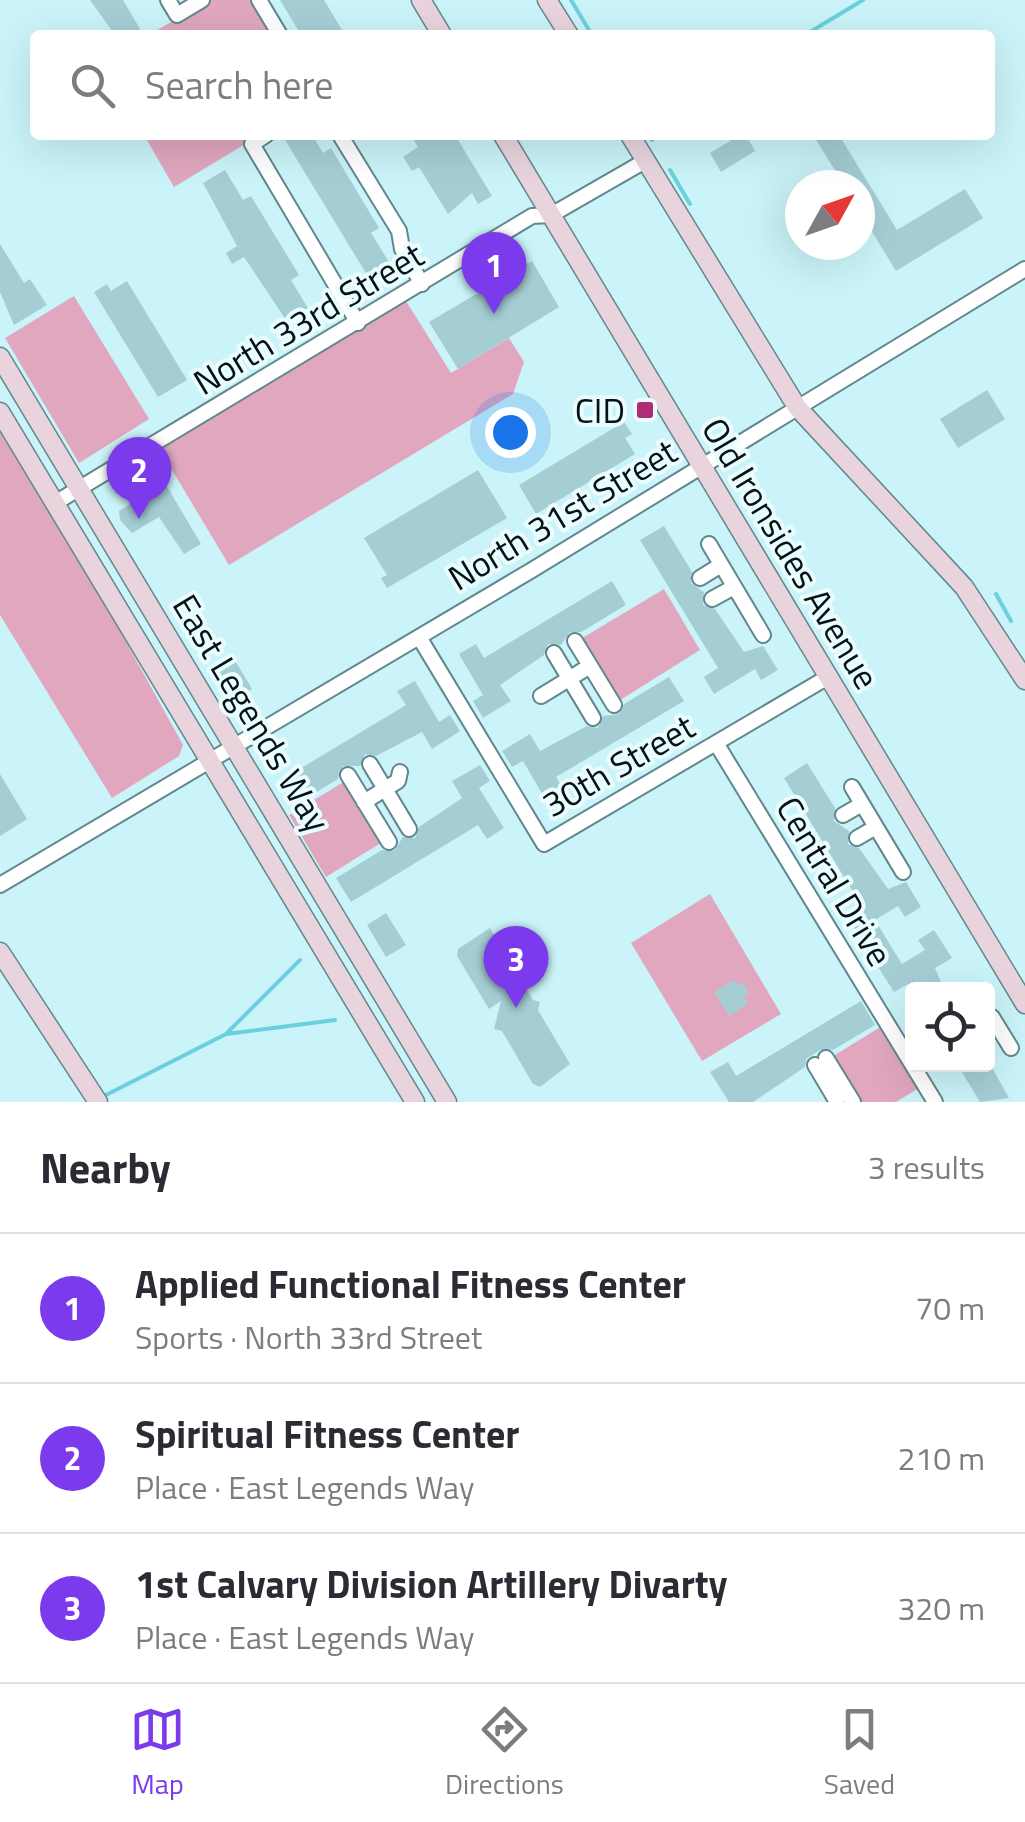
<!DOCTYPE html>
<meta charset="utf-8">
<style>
body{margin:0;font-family:"Titillium Web",sans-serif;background:#f7f7f7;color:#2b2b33}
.controls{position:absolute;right:30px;bottom:30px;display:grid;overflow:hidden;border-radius:10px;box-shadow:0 10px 40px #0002}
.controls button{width:90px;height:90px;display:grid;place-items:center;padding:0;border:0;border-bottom:2px solid #e1e1e2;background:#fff;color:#2b2b33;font:50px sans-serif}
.compass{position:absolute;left:785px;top:170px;width:90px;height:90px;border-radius:50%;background:#fff;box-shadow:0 10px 40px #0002;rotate:50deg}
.you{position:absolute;left:510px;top:432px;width:35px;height:35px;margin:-25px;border:8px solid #fff;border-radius:50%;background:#1a73e8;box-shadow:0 0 0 15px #1a73e833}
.badge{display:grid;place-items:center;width:65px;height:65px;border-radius:50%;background:#7c3aed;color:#fff;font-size:32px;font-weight:700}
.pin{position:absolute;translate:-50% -82px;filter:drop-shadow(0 2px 5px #0008)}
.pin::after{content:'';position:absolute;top:52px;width:35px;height:30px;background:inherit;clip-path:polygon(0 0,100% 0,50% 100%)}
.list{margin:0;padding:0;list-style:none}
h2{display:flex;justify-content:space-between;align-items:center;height:130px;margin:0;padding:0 40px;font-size:42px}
h2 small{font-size:32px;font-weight:400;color:#7c7c81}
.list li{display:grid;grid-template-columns:65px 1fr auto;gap:30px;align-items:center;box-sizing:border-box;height:150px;padding:0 40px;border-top:2px solid #e1e1e2}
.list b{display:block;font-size:38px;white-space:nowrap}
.list p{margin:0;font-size:32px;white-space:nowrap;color:#7c7c81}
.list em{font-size:32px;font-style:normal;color:#7c7c81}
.icon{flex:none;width:55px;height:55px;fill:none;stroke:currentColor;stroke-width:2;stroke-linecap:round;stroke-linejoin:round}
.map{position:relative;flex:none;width:1025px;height:1102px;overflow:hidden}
.search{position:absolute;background:#fff;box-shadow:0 10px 40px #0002;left:30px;right:30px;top:30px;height:110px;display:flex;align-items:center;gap:25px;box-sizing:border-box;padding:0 35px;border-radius:10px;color:#7c7c81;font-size:38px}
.sheet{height:580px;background:#fff}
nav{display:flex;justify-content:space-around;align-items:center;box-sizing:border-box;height:140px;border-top:2px solid #e1e1e2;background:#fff;font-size:28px;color:#7c7c81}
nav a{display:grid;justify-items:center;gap:5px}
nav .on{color:#7c3aed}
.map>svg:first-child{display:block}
.green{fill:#e0a7bf}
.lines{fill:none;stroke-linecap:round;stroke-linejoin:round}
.stream{stroke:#6bd0dd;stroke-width:4}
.building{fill:#a5ced4}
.street-casing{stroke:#61888d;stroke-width:18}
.secondary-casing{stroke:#61888d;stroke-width:21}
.street{stroke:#fff;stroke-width:14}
.secondary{stroke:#e9d4dd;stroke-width:18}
.poi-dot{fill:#b02c75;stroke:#ebfcfe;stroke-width:4}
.labels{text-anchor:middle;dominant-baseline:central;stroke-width:8;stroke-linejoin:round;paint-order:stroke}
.street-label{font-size:35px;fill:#041214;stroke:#ebfcfe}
.poi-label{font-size:35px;fill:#041214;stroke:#ebfcfe;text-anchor:end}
</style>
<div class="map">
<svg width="1025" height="1102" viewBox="0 0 1025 1102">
<rect width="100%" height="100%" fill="#caf4f9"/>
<path class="green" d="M 208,0 L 256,0 L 277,35 L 149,35 Z
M 144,135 L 260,135 L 174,187 Z
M 74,296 L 149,419 L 79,463 L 5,338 Z
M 406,301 L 451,373 L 509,338 L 524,362 L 513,394 L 229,565 L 160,450 Z
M 0,428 L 88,573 L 183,745 L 179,756 L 112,798 L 0,615 Z
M 664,589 L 700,650 L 617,702 L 579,640 Z
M 347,780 L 384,841 L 326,877 L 289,815 Z
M 710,894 L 781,1014 L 702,1061 L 631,943 Z
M 882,1026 L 919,1088 L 896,1102 L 856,1102 L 830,1058 Z"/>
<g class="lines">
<path class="stream" d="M 571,0 L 592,35
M 805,35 L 863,0
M 650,135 L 652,140
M 670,170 L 690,204
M 996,594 L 1011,621
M 226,1034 L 335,1020
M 106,1095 L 226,1034 L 300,960"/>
</g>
<path class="building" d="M 90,0 L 123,0 L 140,29 L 130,35 L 115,35 Z
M 280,0 L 324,0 L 345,35 L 301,35 Z
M 282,135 L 312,135 L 323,153 L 331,148 L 379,228 L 371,233 L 389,262 L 367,275 Z
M 424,135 L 455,135 L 492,196 L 478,204 L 472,193 L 448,214 L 419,167 L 412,171 L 403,157 L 418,147 L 414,141 Z
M 740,135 L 746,135 L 755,151 L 721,172 L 710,153 Z
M 813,135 L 839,135 L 897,230 L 965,189 L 983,218 L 896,271 L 860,212 L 860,185 L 844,185 Z
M 225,170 L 243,200 L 251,196 L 299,275 L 291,280 L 309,310 L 288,323 L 244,257 L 232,264 L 226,253 L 237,246 L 203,183 Z
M 0,244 L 24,283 L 30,279 L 47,305 L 14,325 L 0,292 Z
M 532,261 L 559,307 L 458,369 L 429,322 Z
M 127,281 L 187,380 L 158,397 L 94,292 L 107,284 L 111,291 Z
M 987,390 L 1005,419 L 958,448 L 940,419 Z
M 624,422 L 632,434 L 625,438 L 635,454 L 536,514 L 519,485 Z
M 478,470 L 507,518 L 387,588 L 381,578 L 387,575 L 364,538 Z
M 165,483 L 201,544 L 184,554 L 159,517 L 132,533 L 120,520 L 119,511 Z
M 664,526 L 692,572 L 691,583 L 704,592 L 703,605 L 715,609 L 744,652 L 763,646 L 778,670 L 761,680 L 755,669 L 714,694 L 704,677 L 718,668 L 640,540 Z
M 612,581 L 626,605 L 581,632 L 570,632 L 561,645 L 548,644 L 544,655 L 500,685 L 511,701 L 483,718 L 473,701 L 483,695 L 459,654 L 476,644 L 484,658 Z
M 233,657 L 252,689 L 233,701 L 214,669 Z
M 669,677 L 684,701 L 556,777 L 565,791 L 547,802 L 523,761 L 512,767 L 502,751 L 530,734 L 540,751 L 587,726 L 598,728 L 603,716 L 619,714 L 624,704 Z
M 415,681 L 439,722 L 450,715 L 460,731 L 432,749 L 422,732 L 376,756 L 365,754 L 360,766 L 343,766 L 338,779 L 293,806 L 278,782 L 406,705 L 397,691 Z
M 807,763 L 835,808 L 834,821 L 849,831 L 848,844 L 859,848 L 888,889 L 906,882 L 921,907 L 905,917 L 898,906 L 875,920 L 902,964 L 925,950 L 918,940 L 934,930 L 952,958 L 935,968 L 944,990 L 912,990 L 908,984 L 894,992 L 860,939 L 847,914 L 861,905 L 784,778 Z
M 480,765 L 490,781 L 479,788 L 504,828 L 487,839 L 478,825 L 351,902 L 336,878 L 382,850 L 394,851 L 403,837 L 415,838 L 419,827 L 462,798 L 452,781 Z
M 0,774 L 27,819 L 0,836 Z
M 386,913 L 406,945 L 386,957 L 367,925 Z
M 490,928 L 533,1000 L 540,1002 L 538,1010 L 570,1064 L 540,1087 L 533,1084 L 502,1031 L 494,1029 L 501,1001 L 489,1009 L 457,956 L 458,949 Z
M 734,980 L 737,985 L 742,982 L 749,993 L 744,996 L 748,1004 L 729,1016 L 714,992 Z
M 861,1001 L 875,1025 L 833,1050 L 820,1050 L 806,1059 L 805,1067 L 753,1102 L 729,1102 L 710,1072 L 728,1062 L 736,1076 Z
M 957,1064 L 990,1064 L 1009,1098 L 980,1102 Z"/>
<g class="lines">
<g class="street-casing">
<path id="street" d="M 168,0 L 177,15 L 202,0
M 259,0 L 280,35
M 266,135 L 252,144 L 358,323
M 340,135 L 399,231 L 402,249 L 422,284
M 55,503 L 532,216 L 551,215 L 645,161
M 709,544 L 763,635
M 700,578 L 721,565
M 712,599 L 734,587
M 419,637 L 544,844 L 828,677
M 575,641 L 614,705
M 554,653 L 593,718
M 541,696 L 590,666
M 716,743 L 935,1102
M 370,764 L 409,829
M 348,775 L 389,842
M 852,787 L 903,872
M 364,802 L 398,781 L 400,772
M 843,815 L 862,804
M 857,838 L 876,827
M 0,885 L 532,570 L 1025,269
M 988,1020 L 992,1017 L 1011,1048
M 826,1058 L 853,1102
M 815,1065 L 837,1102"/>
</g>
<g class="secondary-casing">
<path id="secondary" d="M 421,0 L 442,35
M 547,0 L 569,35
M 503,135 L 1025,1004
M 630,135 L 797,407 L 964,587 L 1025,680
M 0,357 L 447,1102
M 0,412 L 415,1102
M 0,952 L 98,1102"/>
</g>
<use href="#street" class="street"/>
<use href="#secondary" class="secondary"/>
</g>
<rect class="poi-dot" x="635" y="400" width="20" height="20" rx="5"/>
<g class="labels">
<g class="street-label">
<text transform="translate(308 318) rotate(-31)">North 33rd Street</text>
<text transform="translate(562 514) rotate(-31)">North 31st Street</text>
<text transform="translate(791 553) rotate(59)">Old Ironsides Avenue</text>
<text transform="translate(252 713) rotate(59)">East Legends Way</text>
<text transform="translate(618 765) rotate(-30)">30th Street</text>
<text transform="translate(835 881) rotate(59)">Central Drive</text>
</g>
<g class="poi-label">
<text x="625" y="410">CID</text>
</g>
</g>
</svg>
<div class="controls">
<button><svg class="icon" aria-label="locate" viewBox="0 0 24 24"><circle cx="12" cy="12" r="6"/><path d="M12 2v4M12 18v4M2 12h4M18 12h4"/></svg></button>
</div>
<svg class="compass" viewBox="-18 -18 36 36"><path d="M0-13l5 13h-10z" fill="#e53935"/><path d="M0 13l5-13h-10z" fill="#7c7c81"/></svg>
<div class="you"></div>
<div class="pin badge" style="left:494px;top:314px">1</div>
<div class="pin badge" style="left:139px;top:519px">2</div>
<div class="pin badge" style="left:516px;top:1008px">3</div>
<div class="search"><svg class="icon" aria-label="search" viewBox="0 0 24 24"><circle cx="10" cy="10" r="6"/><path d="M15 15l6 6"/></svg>Search here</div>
</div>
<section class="sheet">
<h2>Nearby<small>3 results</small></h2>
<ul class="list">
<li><span class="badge">1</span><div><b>Applied Functional Fitness Center</b><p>Sports · North 33rd Street</p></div><em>70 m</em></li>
<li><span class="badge">2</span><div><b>Spiritual Fitness Center</b><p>Place · East Legends Way</p></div><em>210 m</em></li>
<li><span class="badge">3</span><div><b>1st Calvary Division Artillery Divarty</b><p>Place · East Legends Way</p></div><em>320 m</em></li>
</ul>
</section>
<nav>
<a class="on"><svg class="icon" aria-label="map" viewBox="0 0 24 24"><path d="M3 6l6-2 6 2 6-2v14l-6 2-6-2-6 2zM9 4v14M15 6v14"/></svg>Map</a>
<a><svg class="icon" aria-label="directions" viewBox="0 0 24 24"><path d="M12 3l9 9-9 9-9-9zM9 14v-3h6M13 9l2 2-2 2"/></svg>Directions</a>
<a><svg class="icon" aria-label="saved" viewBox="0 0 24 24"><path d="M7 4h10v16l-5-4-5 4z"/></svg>Saved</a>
</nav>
